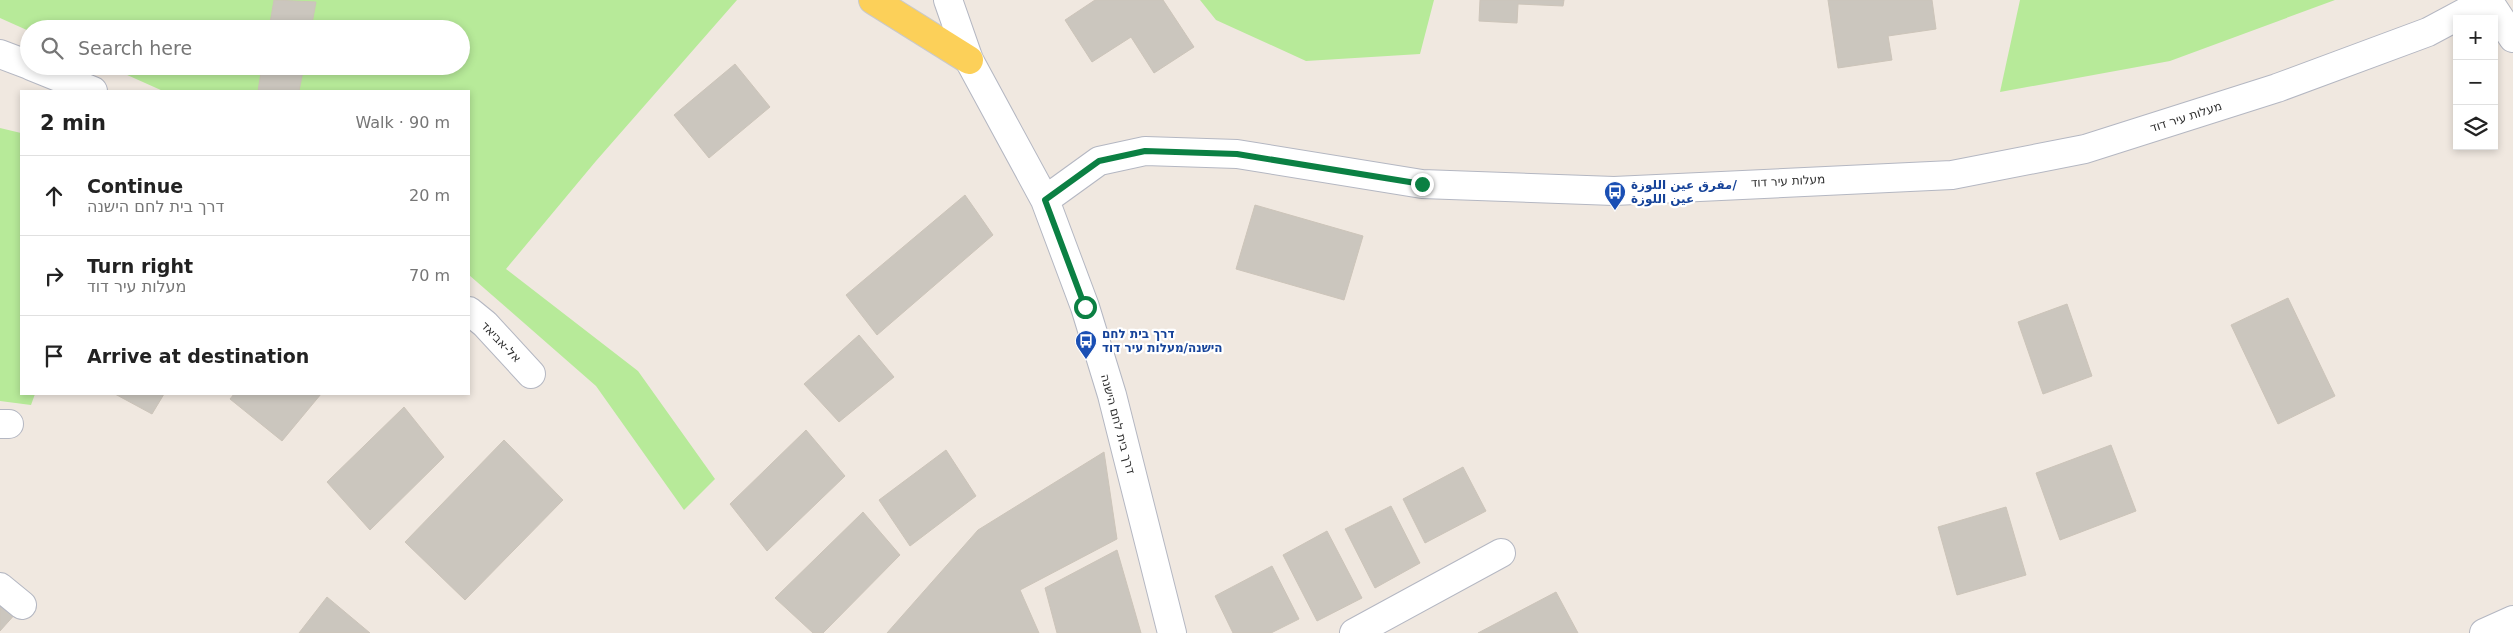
<!DOCTYPE html>
<meta charset="utf-8">
<style>
body{margin:0;font-family:"DejaVu Sans",Cairo,Heebo,sans-serif;background:#f6f6f6;color:#222}
.controls{position:absolute;right:15px;top:15px;display:grid;overflow:hidden;border-radius:0px;box-shadow:0 2px 8px #0003}
.controls button{width:45px;height:45px;display:grid;place-items:center;padding:0;border:0;border-bottom:1px solid #e0e0e0;background:#fff;color:#222;font:25px sans-serif}
.stop{position:absolute;width:15px;height:15px;margin:-11px;border:4px solid #0b8043;border-radius:50%;background:#fff}
.stop.end{background:#0b8043;border-color:#fff;box-shadow:0 1px 5px #0008}
.list{margin:0;padding:0;list-style:none}
h2{display:flex;justify-content:space-between;align-items:center;height:65px;margin:0;padding:0 20px;font-size:21px}
h2 small{font-size:16px;font-weight:400;color:#767676}
.list li{display:grid;grid-template-columns:32px 1fr auto;gap:15px;align-items:center;box-sizing:border-box;height:80px;padding:0 20px;border-top:1px solid #e0e0e0}
.list b{display:block;font-size:19px;white-space:nowrap}
.list p{margin:0;font-size:16px;white-space:nowrap;color:#767676}
.list em{font-size:16px;font-style:normal;color:#767676}
.icon{flex:none;width:28px;height:28px;fill:none;stroke:currentColor;stroke-width:2;stroke-linecap:round;stroke-linejoin:round}
.map{position:relative;flex:none;width:2513px;height:633px;overflow:hidden}
.search{position:absolute;background:#fff;box-shadow:0 2px 8px #0003;left:20px;top:20px;width:450px;height:55px;display:flex;align-items:center;gap:12px;box-sizing:border-box;padding:0 18px;border-radius:28px;color:#767676;font-size:19px}
.panel{position:absolute;background:#fff;box-shadow:0 2px 8px #0003;left:20px;top:90px;width:450px;height:305px;border-radius:0px}
.map>svg:first-child{display:block}
.green{fill:#b7ea99}
.building{fill:#cbc6be;stroke:#ccc4b9}
.lines{fill:none;stroke-linecap:round;stroke-linejoin:round}
.minor-casing{stroke:#b4b7c2;stroke-width:30}
.major-casing{stroke:#c9c9c9;stroke-width:30}
.minor{stroke:#fff;stroke-width:28}
.major{stroke:#fcd059;stroke-width:28}
.route{stroke:#0b8043;stroke-width:6}
.labels{text-anchor:middle;dominant-baseline:central;stroke-width:4.5;stroke-linejoin:round;paint-order:stroke}
.street-label{font-size:12px;fill:#2e2e2e;stroke:#fff}
.transit-label{font-size:12px;font-weight:bold;fill:#164399;stroke:#fff;text-anchor:start}
</style>
<div class="map">
<svg width="2513" height="633" viewBox="0 0 2513 633">
<rect width="100%" height="100%" fill="#f0e8e0"/>
<path class="green" d="M 0,0 L 737,0 L 596,161 L 506,269 L 638,371 L 715,479 L 684,510 L 596,386 L 469,275 L 469,91 L 163,91 L 107,66 L 461,66 L 461,29 L 29,29 L 29,31 L 0,18 Z
M 1200,0 L 1434,0 L 1420,54 L 1306,61 L 1216,20 Z
M 2020,0 L 2335,0 L 2170,61 L 2000,92 Z
M 0,128 L 21,133 L 21,394 L 35,394 L 31,405 L 0,401 Z"/>
<path class="building" d="M 274,0 L 316,2 L 311,29 L 269,29 Z
M 1095,0 L 1163,0 L 1194,47 L 1154,73 L 1131,37 L 1092,62 L 1065,20 Z
M 1480,0 L 1564,0 L 1563,6 L 1518,4 L 1517,23 L 1479,21 Z
M 1828,0 L 1932,0 L 1936,29 L 1888,36 L 1892,60 L 1838,68 Z
M 735,64 L 770,107 L 709,158 L 674,115 Z
M 262,66 L 304,66 L 299,91 L 258,91 Z
M 965,195 L 993,235 L 877,335 L 846,295 Z
M 1255,205 L 1363,236 L 1344,300 L 1236,269 Z
M 2288,298 L 2335,396 L 2278,424 L 2231,325 Z
M 2067,304 L 2092,376 L 2043,394 L 2018,322 Z
M 859,335 L 894,377 L 839,422 L 804,384 Z
M 115,394 L 164,394 L 152,414 Z
M 234,394 L 321,394 L 282,441 L 230,399 Z
M 404,407 L 444,457 L 370,530 L 327,482 Z
M 806,430 L 845,476 L 767,551 L 730,504 Z
M 504,440 L 563,500 L 465,600 L 405,542 Z
M 2111,445 L 2136,511 L 2060,540 L 2036,473 Z
M 946,450 L 976,496 L 910,546 L 879,500 Z
M 1104,452 L 1117,539 L 1020,590 L 1039,633 L 887,633 L 978,530 Z
M 1463,467 L 1486,511 L 1425,543 L 1403,499 Z
M 1391,506 L 1420,563 L 1375,588 L 1345,529 Z
M 2006,507 L 2026,575 L 1957,595 L 1938,527 Z
M 863,512 L 900,555 L 823,633 L 813,633 L 775,598 Z
M 1327,531 L 1362,598 L 1317,621 L 1283,555 Z
M 1117,550 L 1141,633 L 1057,633 L 1045,588 Z
M 1272,566 L 1299,619 L 1271,633 L 1233,633 L 1215,596 Z
M 1556,592 L 1578,633 L 1478,633 Z
M 0,596 L 17,612 L 0,631 Z
M 327,597 L 370,633 L 299,633 Z"/>
<g class="lines">
<g class="minor-casing">
<path id="minor" d="M 948,0 L 969,60 L 1045,200 L 1085,307 L 1112,395 L 1172,633
M 2488,0 L 2513,38
M 0,54 L 29,65
M 31,66 L 93,91
M 1045,200 L 1099,161 L 1145,151 L 1237,154 L 1422,184 L 1614,191 L 1952,175 L 2085,149 L 2277,88 L 2428,32 L 2488,0
M 469,311 L 485,324 L 531,374
M 0,424 L 9,424
M 0,587 L 22,605
M 1354,633 L 1501,553
M 2484,633 L 2513,620"/>
</g>
<g class="major-casing">
<path id="major" d="M 873,0 L 969,60"/>
</g>
<use href="#minor" class="minor"/>
<use href="#major" class="major"/>
</g>
<g class="lines">
<path class="route" d="M 1085,307 L 1045,200 L 1099,161 L 1145,151 L 1237,154 L 1422,184"/>
</g>
<defs>
<g id="bus-pin" transform="scale(1.125)"><path d="M0 17L-7.5 6A9.5 9.5 0 1 1 7.5 6Z" fill="#1a4fb4" stroke="#fff"/><path d="M-5-6H5V4H4V6H2V4H-2V6H-4V4H-5ZM-3.5-4V0h7V-4ZM-3.5 1.2v1.5H-2V1.2ZM2 1.2v1.5H3.5V1.2Z" fill="#fff"/></g>
</defs>
<g fill-rule="evenodd">
<use href="#bus-pin" x="1615" y="192"/>
<use href="#bus-pin" x="1086" y="341"/>
</g>
<g class="labels">
<g class="street-label">
<text transform="translate(2186 117) rotate(-18)">מעלות עיר דוד</text>
<text transform="translate(1788 181) rotate(-3)">מעלות עיר דוד</text>
<text transform="translate(501 342) rotate(46)">אל-אביאד</text>
<text transform="translate(1118 424) rotate(75)">דרך בית לחם הישנה</text>
</g>
<g class="transit-label">
<text x="1631" y="185">مفرق عين اللوزة/<tspan x="1631" dy="14">عين اللوزة</tspan></text>
<text x="1102" y="334">דרך בית לחם<tspan x="1102" dy="14">הישנה/מעלות עיר דוד</tspan></text>
</g>
</g>
</svg>
<div class="controls">
<button>+</button>
<button>−</button>
<button><svg class="icon" aria-label="layers" viewBox="0 0 24 24"><path d="M12 4l9 5-9 5-9-5zM3 14l9 5 9-5"/></svg></button>
</div>
<div class="stop" style="left:1085px;top:307px"></div>
<div class="stop end" style="left:1422px;top:184px"></div>
<div class="search"><svg class="icon" aria-label="search" viewBox="0 0 24 24"><circle cx="10" cy="10" r="6"/><path d="M15 15l6 6"/></svg>Search here</div>
<section class="panel">
<h2>2 min<small>Walk · 90 m</small></h2>
<ul class="list">
<li><svg class="icon" aria-label="ahead" viewBox="0 0 24 24"><path d="M12 20V5M6 11l6-6 6 6"/></svg><div><b>Continue</b><p>דרך בית לחם הישנה</p></div><em>20 m</em></li>
<li><svg class="icon" aria-label="right" viewBox="0 0 24 24"><path d="M7 20v-9h11M14 6l5 5-5 5"/></svg><div><b>Turn right</b><p>מעלות עיר דוד</p></div><em>70 m</em></li>
<li><svg class="icon" aria-label="arrive" viewBox="0 0 24 24"><path d="M6 21V4h12l-3 4 3 4H6"/></svg><div><b>Arrive at destination</b></div></li>
</ul>
</section>
</div>
